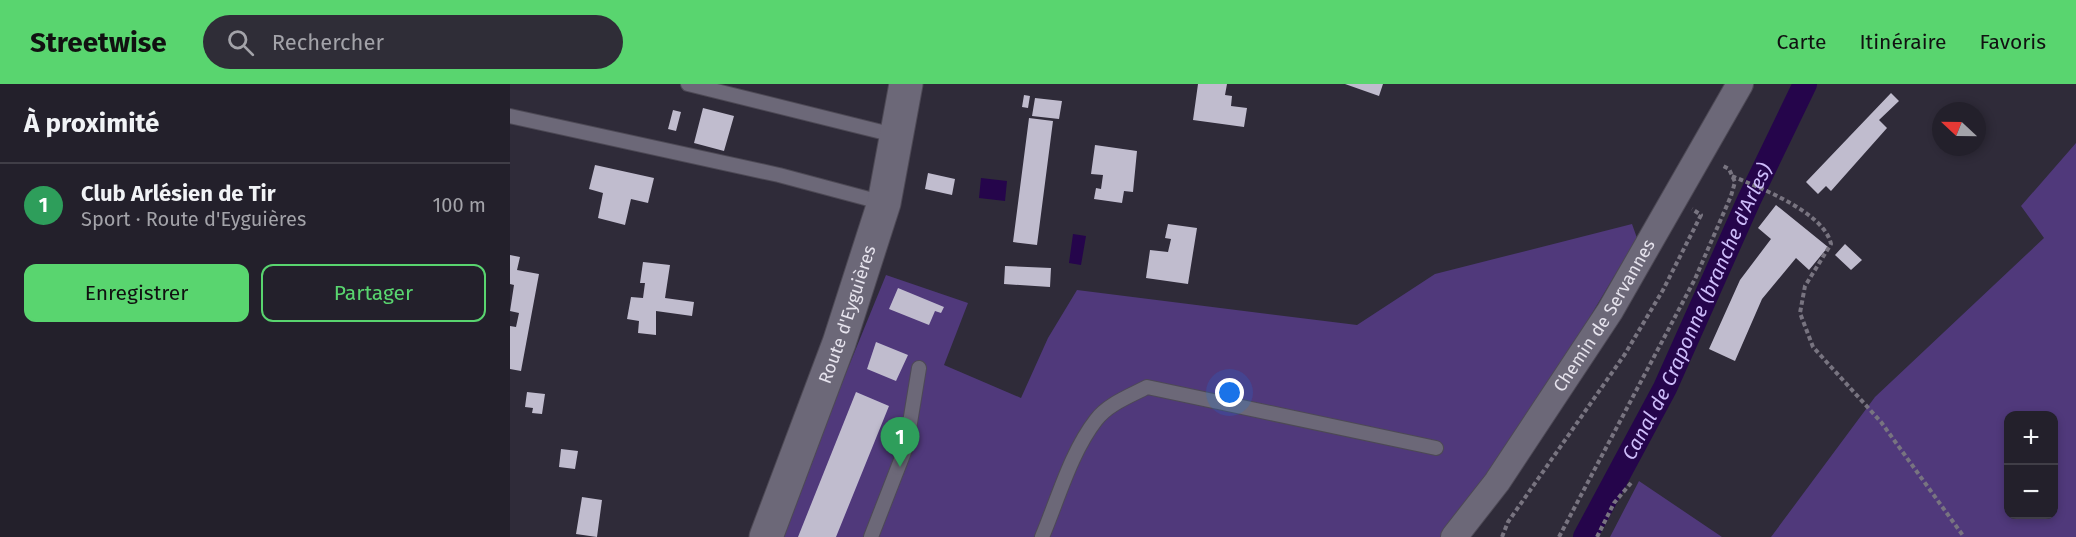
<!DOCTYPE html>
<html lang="fr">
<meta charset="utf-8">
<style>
body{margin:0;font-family:"Fira Sans",sans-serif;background:#2f2d37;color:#f1f3f6}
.controls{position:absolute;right:18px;bottom:18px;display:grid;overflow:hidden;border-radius:12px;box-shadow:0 3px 9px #0003}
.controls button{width:54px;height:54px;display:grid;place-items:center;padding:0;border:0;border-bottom:2px solid #403e47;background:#23202b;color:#f1f3f6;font:30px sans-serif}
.compass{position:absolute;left:1422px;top:18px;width:54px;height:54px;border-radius:50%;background:#23202b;box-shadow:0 3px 9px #0003;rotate:292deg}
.you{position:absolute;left:720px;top:309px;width:21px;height:21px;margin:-15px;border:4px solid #fff;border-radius:50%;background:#1a73e8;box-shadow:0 0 0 9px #1a73e833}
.badge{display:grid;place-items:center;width:39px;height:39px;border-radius:50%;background:#59d56f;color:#fff;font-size:20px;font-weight:700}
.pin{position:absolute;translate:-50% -50px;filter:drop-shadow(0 2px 3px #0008)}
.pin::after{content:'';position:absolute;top:32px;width:21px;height:18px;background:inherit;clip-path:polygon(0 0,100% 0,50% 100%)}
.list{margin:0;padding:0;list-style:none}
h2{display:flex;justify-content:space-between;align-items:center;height:78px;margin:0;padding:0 24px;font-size:26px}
h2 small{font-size:20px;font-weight:400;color:#a3a3a9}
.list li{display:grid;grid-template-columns:39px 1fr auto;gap:18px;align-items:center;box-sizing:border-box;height:84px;padding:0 24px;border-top:2px solid #403e47}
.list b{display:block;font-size:22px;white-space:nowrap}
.list p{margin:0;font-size:20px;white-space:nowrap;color:#a3a3a9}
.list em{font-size:20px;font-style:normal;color:#a3a3a9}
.actions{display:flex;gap:12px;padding:18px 24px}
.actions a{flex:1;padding:14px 0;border:2px solid #59d56f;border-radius:12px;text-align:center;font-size:21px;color:#59d56f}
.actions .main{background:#59d56f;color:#111}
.icon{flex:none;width:33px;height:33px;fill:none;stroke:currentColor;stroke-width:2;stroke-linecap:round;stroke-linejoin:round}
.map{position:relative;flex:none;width:1566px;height:453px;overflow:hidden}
header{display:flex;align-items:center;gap:36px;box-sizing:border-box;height:84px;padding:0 30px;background:#59d56f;color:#111}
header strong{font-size:28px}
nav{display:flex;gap:33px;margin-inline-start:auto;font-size:21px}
.search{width:420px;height:54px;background:#2f2d37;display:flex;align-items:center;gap:15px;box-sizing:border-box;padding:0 21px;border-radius:33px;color:#a3a3a9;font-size:22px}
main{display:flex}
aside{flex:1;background:#23202b}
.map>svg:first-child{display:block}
.green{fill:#50397b;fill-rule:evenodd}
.water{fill:#25054b}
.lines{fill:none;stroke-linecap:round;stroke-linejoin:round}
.canal{stroke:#25054b;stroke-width:24}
.building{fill:#c0bcce}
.lane-casing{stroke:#4d4955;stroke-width:16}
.street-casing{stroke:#4d4955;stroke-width:28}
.secondary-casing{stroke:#4d4955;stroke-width:35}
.path{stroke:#787480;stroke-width:4;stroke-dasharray:4.5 3;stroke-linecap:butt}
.lane{stroke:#6c6878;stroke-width:14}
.street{stroke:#6c6878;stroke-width:26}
.secondary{stroke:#6c6878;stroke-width:33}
.labels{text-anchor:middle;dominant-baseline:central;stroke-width:6;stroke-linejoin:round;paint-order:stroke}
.street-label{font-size:18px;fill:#e6e3ed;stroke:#16151b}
.water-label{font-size:20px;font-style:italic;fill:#cdbcfa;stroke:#16151b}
</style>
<header>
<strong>Streetwise</strong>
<div class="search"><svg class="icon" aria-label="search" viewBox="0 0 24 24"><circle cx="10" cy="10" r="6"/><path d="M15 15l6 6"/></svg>Rechercher</div>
<nav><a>Carte</a><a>Itinéraire</a><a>Favoris</a></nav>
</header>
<main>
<aside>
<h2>À proximité<small></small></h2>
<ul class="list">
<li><span class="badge" style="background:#2e9e5b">1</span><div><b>Club Arlésien de Tir</b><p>Sport · Route d'Eyguières</p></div><em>100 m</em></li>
</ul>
<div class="actions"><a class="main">Enregistrer</a><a>Partager</a></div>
</aside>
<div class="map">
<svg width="1566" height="453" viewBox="0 0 1566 453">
<rect width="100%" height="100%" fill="#2f2b39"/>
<path class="green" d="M 1566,59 L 1566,453 L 1261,453 L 1365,313 L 1534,154 L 1511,122 ZM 1498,332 L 1544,332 L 1544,430 L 1498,430 Z
M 1122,140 L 1127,154 L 1047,288 L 933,453 L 269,453 L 376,191 L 458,219 L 434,281 L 511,314 L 538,254 L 567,206 L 847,241 L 925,190 Z
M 1129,397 L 1212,453 L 1100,453 Z"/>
<path class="water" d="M 471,94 L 497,97 L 495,117 L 469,114 Z
M 563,150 L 576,152 L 571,181 L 559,179 Z"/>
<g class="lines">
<path class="canal" id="s1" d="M 1075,453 L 1155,304 L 1239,116 L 1295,0"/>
</g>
<path class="building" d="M 688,0 L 717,0 L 715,11 L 722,12 L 721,22 L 737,24 L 734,43 L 683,36 Z
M 835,0 L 873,0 L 869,12 Z
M 1381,9 L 1389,17 L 1369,36 L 1377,44 L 1321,107 L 1316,102 L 1308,110 L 1296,98 Z
M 514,11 L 520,12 L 518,24 L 512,23 Z
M 525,14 L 552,17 L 549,35 L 522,32 Z
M 193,24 L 224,32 L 214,67 L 184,59 Z
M 163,26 L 171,28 L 166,47 L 158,45 Z
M 519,34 L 543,37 L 527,161 L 503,158 Z
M 585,61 L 627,67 L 623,108 L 614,107 L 612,119 L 584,115 L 586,104 L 591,105 L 593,91 L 581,90 Z
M 85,81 L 144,94 L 138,119 L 121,115 L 115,141 L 88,134 L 93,109 L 79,105 Z
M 418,89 L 445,95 L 442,111 L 415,105 Z
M 1266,121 L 1318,163 L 1299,186 L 1286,174 L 1252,215 L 1225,277 L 1199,265 L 1230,196 L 1261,155 L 1248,144 Z
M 658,140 L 687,144 L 678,200 L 636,194 L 640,166 L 658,168 L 661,155 L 655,154 Z
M 1335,160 L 1352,176 L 1341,186 L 1325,171 Z
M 0,171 L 10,173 L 7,186 L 29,190 L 11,287 L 0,285 L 0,242 L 6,243 L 9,229 L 0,227 L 4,201 L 0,200 Z
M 133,178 L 160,181 L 155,214 L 184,218 L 182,232 L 146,227 L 146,251 L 128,249 L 129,237 L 117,235 L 121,213 L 133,214 L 135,199 L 130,199 Z
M 495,182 L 541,184 L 540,203 L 494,200 Z
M 388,204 L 434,223 L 431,229 L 425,227 L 419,241 L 379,225 Z
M 366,258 L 398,271 L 386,297 L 357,285 Z
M 17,308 L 35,310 L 32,330 L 22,329 L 23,324 L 15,323 Z
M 346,308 L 379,322 L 326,453 L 288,453 Z
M 51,365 L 68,367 L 65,385 L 49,383 Z
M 72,413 L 92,416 L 87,453 L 66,450 Z"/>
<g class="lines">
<g class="lane-casing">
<path id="lane" d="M 178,0 L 388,52
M 0,32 L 269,91 L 374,119
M 361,453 L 396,363 L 409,284
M 532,453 C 548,415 561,368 586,336 C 598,320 620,312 637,303 L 926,364"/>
</g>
<g class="street-casing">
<g id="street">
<path id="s2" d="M 944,453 L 987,398 L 1100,227 L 1230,0"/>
</g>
</g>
<g class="secondary-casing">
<g id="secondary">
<path id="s3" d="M 256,453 L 329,259 L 374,119 L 396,0"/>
</g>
</g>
<path class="path" d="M 1222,92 C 1250,104 1314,128 1321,160 L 1295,202 L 1290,229 L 1303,263 L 1371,338 L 1454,453
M 992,453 L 998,438 L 1115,270 L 1153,206 L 1191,131 L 1182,125
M 1049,453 L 1185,195 L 1221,112 L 1225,98 L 1219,85 L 1211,81
M 1087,453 L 1104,419 L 1121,399"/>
<use href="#lane" class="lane"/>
<use href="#street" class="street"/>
<use href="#secondary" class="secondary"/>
</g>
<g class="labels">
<g class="street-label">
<text stroke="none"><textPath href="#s3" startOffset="237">Route d'Eyguières</textPath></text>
<text stroke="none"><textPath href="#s2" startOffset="268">Chemin de Servannes</textPath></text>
</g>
<g class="water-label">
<text stroke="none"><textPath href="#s1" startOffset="252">Canal de Craponne (branche d'Arles)</textPath></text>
</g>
</g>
</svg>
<div class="controls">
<button>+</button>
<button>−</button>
</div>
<svg class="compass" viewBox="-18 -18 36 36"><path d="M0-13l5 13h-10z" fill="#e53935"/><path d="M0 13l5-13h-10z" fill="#a3a3a9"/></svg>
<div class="you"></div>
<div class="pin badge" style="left:390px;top:383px;background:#2e9e5b">1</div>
</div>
</main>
